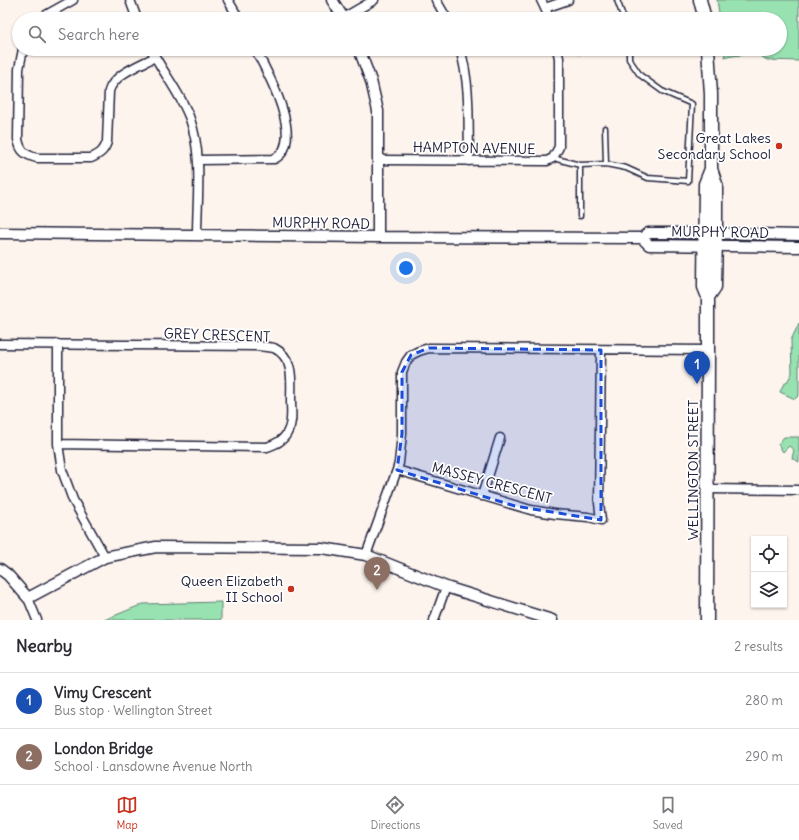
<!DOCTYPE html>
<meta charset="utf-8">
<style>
body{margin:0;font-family:Delius,sans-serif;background:#f7f7f7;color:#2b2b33}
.controls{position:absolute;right:12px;bottom:12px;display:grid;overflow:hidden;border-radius:0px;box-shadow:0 1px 3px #0004}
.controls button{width:36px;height:36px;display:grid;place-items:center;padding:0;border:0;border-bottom:1px solid #e1e1e2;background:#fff;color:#2b2b33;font:20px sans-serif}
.you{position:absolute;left:406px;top:268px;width:14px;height:14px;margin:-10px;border:3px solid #fff;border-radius:50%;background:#1a73e8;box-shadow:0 0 0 6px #1a73e833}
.badge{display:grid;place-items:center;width:26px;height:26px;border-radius:50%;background:#c8321e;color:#fff;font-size:13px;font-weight:700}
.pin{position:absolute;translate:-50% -33px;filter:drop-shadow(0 1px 2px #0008)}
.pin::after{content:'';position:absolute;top:21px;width:14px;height:12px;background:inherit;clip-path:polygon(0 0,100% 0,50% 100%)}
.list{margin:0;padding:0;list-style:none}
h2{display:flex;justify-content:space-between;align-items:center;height:52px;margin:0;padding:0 16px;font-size:17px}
h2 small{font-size:13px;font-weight:400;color:#7c7c81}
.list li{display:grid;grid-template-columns:26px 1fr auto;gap:12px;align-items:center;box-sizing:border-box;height:56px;padding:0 16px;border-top:1px solid #e1e1e2}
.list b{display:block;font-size:15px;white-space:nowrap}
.list p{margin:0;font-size:13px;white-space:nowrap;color:#7c7c81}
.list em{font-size:13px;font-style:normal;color:#7c7c81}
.icon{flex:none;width:22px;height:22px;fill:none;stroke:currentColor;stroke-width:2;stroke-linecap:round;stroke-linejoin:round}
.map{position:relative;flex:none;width:799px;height:620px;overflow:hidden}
.search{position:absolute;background:#fff;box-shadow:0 1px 3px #0004;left:12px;right:12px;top:12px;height:44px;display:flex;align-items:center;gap:10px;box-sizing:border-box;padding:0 14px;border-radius:22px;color:#7c7c81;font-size:15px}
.sheet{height:164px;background:#fff}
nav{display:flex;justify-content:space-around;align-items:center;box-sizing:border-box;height:56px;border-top:1px solid #e1e1e2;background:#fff;font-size:11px;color:#7c7c81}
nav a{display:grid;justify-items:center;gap:2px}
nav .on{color:#c8321e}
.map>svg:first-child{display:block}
.green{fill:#98e1b0;stroke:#5d8276}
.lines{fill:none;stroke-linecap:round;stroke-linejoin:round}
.service-casing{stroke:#22223b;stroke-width:7}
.minor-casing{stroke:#22223b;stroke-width:11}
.tertiary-casing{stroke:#22223b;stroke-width:13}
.secondary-casing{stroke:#22223b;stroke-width:15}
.service{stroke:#fff;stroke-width:4}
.minor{stroke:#fff;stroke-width:8}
.tertiary{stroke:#fff;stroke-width:10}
.secondary{stroke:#fff;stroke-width:12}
.marked{fill:#1d4ed8;fill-opacity:0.2;stroke:#1d4ed8;stroke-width:3;stroke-dasharray:8 5;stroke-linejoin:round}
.poi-dot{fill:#c8321e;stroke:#fff;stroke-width:1.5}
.labels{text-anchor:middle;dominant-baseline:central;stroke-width:3.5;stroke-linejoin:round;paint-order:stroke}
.poi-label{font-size:14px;fill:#22223b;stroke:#fff;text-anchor:end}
.street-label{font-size:14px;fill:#22223b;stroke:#fff}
</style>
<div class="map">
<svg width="799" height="620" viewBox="0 0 799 620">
<rect width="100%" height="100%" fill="#fdf4ed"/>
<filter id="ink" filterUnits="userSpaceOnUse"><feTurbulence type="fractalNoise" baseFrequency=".025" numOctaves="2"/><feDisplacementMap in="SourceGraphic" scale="8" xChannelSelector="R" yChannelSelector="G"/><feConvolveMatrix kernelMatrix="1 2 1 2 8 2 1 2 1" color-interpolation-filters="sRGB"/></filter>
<g filter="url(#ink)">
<path class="green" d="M 717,0 L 799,0 L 799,61 L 767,60 L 759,55 L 748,54 L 725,57 L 724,49 L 780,49 L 780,19 L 720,19 Z
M 799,323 L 799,395 L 795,399 L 780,392 L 783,385 L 787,382 L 792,373 L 791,340 Z
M 784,437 L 799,437 L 799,462 L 792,458 L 794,450 L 789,446 L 783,452 L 778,444 Z
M 221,602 L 221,620 L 104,620 L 143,604 Z"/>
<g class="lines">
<g class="service-casing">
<path id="service" d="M 617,0 L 624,19
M 579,51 L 586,49
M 605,128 L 606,164
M 553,158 L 580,165 L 606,164 L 626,168 L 648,178 L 688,181 L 692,104 L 662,91 L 640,75 L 629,59 L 629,49
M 580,216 L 580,165"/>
</g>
<g class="minor-casing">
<path id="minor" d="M 130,0 L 137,19
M 228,0 L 239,19
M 436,0 L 447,19
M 541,0 L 550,19
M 545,8 L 568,0
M 343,18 L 374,0
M 42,19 L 46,15 L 73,0
M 23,49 L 19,69 L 18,139 C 20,151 25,155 37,158 L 91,158 C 100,154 104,151 107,142 L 109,91 C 114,74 140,65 155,57
M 151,49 C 163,73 181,94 190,119 C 203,156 197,197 197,235
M 460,49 C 471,85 468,124 469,161
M 198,160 L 274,159 C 307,143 267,71 255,49
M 379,160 L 547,161 L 553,158 L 559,147 L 559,58 L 557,49
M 0,344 L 259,346 C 263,347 270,347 274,348 C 295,358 291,382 291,401 C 291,411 293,422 288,431 C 284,441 275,444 267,447 L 58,444
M 58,344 L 58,444 L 62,470 L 73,500 L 105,557
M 397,470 L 531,510 L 555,514 L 588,517 L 601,520 L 599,503 L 601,350
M 708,489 L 799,490
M 482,496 L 500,438
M 366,555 L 397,470 L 399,463 L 402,434 L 402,372 L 406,362 L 411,355 L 419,351 L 429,348 L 708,350
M 28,598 L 37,620
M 434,620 L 446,587"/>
</g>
<g class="tertiary-casing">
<path id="tertiary" d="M 332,0 L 344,19
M 359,49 L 371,81 L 378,111 L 378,237
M 0,233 L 378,237 L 642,238 L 648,233 L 704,233 L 799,235
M 642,238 L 649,245 L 799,247
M 0,569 L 8,575 L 28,598 L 105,557 L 156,547 L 322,548 L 366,555 L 446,587 L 552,620"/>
</g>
<g class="secondary-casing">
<path id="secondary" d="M 700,0 L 705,19
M 708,297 L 715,287 L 716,233 L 716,184 L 711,169 L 711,94 L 708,49
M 707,620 L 708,350 L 708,297 L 704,287 L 705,184 L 711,169"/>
</g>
<use href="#service" class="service"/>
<use href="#minor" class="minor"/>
<use href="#tertiary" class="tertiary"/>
<use href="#secondary" class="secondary"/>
</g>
</g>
<path class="marked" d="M 429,348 L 601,350 L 601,520 L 515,506 L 397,470 L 402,434 L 402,372 L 411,355 Z"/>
<g class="poi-dot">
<circle cx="779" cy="146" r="4"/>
<circle cx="291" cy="589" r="4"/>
</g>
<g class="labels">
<g class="poi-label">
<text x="771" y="138">Great Lakes<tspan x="771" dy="16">Secondary School</tspan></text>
<text x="283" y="581">Queen Elizabeth<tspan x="283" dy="16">II School</tspan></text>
</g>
<g class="street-label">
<text transform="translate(474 148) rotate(1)">HAMPTON AVENUE</text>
<text transform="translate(321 223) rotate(1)">MURPHY ROAD</text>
<text transform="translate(720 232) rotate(1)">MURPHY ROAD</text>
<text transform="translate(217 335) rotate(2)">GREY CRESCENT</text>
<text transform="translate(693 470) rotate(-90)">WELLINGTON STREET</text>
<text transform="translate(492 483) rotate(15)">MASSEY CRESCENT</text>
</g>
</g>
</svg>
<div class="controls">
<button><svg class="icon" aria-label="locate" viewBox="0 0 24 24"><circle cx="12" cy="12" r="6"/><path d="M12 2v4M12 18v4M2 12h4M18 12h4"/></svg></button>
<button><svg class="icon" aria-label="layers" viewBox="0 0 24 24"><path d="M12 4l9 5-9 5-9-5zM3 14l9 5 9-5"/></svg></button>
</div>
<div class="you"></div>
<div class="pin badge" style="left:697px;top:384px;background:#1a4fb4">1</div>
<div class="pin badge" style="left:377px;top:590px;background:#8d6e63">2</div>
<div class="search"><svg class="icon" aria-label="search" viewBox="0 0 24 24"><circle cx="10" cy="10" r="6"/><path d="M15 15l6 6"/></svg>Search here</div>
</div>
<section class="sheet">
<h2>Nearby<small>2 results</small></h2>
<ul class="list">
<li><span class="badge" style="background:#1a4fb4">1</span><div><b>Vimy Crescent</b><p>Bus stop · Wellington Street</p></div><em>280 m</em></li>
<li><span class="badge" style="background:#8d6e63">2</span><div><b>London Bridge</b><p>School · Lansdowne Avenue North</p></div><em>290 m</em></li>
</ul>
</section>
<nav>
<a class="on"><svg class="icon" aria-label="map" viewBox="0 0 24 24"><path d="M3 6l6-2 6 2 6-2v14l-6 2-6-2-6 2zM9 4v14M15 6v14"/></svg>Map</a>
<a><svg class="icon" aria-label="directions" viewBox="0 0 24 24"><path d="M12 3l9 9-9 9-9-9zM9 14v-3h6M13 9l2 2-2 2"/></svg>Directions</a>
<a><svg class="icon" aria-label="saved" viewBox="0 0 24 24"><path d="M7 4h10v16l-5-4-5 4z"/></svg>Saved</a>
</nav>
